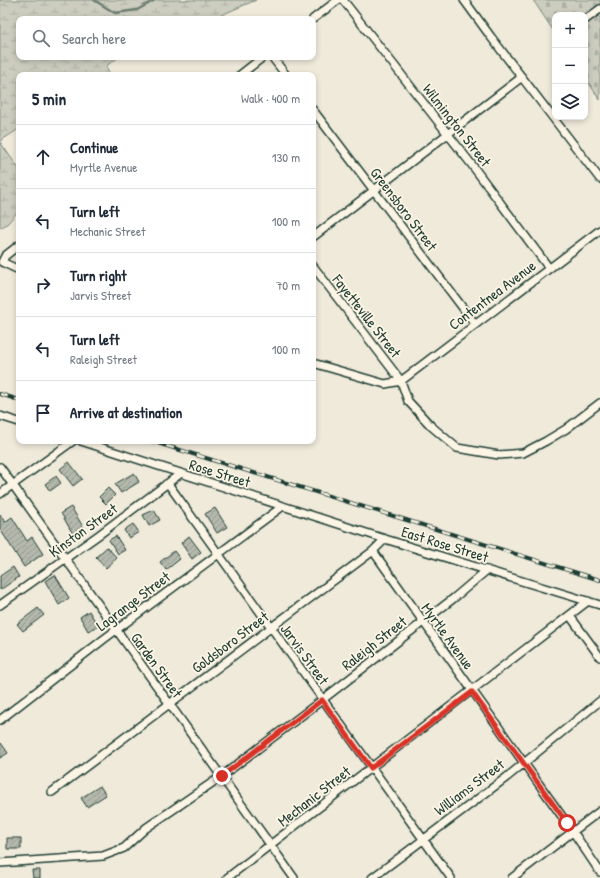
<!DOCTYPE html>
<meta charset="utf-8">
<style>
body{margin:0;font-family:"Patrick Hand",sans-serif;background:#f6f6f7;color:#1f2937}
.controls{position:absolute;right:12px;top:12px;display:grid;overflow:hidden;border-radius:8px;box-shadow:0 2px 6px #0003}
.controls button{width:36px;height:36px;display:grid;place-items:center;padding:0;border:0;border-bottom:1px solid #e0e1e3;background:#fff;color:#1f2937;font:20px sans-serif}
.stop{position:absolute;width:12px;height:12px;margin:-9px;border:3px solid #d93025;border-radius:50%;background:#fff}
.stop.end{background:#d93025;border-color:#fff;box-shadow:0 1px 4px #0008}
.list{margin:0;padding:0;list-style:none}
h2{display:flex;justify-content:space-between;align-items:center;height:52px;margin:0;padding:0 16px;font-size:17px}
h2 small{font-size:13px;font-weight:400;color:#747a83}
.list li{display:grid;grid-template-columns:26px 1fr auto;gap:12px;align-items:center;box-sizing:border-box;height:64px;padding:0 16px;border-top:1px solid #e0e1e3}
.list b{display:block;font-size:15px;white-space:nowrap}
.list p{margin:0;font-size:13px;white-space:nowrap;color:#747a83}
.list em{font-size:13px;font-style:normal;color:#747a83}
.icon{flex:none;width:22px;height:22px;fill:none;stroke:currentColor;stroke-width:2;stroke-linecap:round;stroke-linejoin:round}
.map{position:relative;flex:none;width:600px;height:878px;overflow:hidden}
.search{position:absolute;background:#fff;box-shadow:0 2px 6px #0003;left:16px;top:16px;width:300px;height:44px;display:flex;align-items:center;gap:10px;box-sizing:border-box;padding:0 14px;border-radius:8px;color:#747a83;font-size:15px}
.panel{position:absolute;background:#fff;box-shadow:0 2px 6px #0003;left:16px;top:72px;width:300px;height:372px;border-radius:8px}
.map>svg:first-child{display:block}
.wetland{fill:url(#wetland-marsh);stroke:#76857a}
.cemetery{fill:url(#cemetery-stones);stroke:#76857a}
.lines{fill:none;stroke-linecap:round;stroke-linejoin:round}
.stream{stroke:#6c7d71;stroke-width:2.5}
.building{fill:url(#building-hatch);stroke:#1f3d34}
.minor-casing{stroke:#1f3d34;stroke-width:10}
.minor{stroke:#fcf5e5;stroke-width:7}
.rail-casing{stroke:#1f3d34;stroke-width:4}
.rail{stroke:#fcf5e5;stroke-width:2.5;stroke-dasharray:8;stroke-linecap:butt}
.route{stroke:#d93025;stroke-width:5}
.labels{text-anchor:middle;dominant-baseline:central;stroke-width:3.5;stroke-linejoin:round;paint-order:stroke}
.street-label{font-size:15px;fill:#1f3d34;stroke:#fcf5e5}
</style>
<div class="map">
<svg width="600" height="878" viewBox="0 0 600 878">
<defs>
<pattern id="wetland-marsh" width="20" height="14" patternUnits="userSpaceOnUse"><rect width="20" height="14" fill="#cccdbf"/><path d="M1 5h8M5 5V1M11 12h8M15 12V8" fill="none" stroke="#afb1a5"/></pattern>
<pattern id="cemetery-stones" width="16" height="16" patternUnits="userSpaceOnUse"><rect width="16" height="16" fill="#cccdbf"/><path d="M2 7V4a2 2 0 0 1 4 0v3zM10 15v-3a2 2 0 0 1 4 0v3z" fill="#afb1a5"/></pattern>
<pattern id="building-hatch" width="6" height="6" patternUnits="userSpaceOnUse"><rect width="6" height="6" fill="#b5b9ad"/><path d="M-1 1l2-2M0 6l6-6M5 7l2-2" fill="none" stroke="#93988e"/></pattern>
</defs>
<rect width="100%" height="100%" fill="#efeada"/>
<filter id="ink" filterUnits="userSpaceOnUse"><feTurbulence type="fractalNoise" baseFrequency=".025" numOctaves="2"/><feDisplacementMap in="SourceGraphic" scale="8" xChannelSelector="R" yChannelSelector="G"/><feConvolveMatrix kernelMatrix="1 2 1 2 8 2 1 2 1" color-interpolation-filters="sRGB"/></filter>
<g filter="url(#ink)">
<path class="wetland" d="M 0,0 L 256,0 L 212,19 L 19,19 L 19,57 L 119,57 L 106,66 L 110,75 L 19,75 L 19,129 L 0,141 Z
M 0,142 L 19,169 L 19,210 L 7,224 L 0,228 Z"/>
<path class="cemetery" d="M 533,0 L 600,0 L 600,100 L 585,77 L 585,15 L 555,15 L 555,33 Z"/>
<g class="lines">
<path class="stream" d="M 94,0 L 115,13 L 137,10 L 155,0"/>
</g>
<path class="building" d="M 69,462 L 82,479 L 73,486 L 60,469 Z
M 134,473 L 139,482 L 121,493 L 115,484 Z
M 56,476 L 61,483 L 50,491 L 45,484 Z
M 108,488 L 115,495 L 106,504 L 99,497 Z
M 71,507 L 85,530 L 74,536 L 61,513 Z
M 215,508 L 227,527 L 217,533 L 205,514 Z
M 154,510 L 160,520 L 149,526 L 143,515 Z
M 0,514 L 5,522 L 12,517 L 27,541 L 32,537 L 43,554 L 24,567 L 0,529 Z
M 133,524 L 139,532 L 129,538 L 124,530 Z
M 116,536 L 125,550 L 118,554 L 109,540 Z
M 189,536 L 201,552 L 192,559 L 181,543 Z
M 107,547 L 117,558 L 106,568 L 96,557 Z
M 174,551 L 180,559 L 166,570 L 160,562 Z
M 13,567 L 19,577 L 0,590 L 0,576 Z
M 55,575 L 69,598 L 59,605 L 45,581 Z
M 38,608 L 44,615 L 23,631 L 17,624 Z
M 89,611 L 98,626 L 88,631 L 80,617 Z
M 1,743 L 8,753 L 0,758 L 0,744 Z
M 100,786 L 106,795 L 87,807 L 81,798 Z
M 7,838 L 21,838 L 21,849 L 7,849 Z
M 32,870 L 40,870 L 40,878 L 33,878 Z"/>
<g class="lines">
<g class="minor-casing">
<path id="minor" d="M 343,0 L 472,165 L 549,268
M 464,0 L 491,37 L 600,179
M 313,19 L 338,0
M 585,20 L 600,9
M 272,57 L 286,75
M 240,75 L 263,57
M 313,110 L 475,324
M 313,237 L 522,77
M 19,245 L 5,256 L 2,262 L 19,270
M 313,266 L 401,381 L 408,401 L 431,426 L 457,448 L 499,455 L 523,453 L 546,441 L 566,429 L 600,403
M 313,363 L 385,384 L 401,381 L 600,230
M 0,416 L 19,422
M 81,441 L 385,539 L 600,605
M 0,467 L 294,878
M 166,484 L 169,485 L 451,878
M 0,494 L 73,441
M 373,551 L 576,836 L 600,872
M 0,605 L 100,534 L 180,474
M 570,616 L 600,657
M 0,720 L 104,639 L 283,506
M 52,792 L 373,551 L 385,539
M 0,863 L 103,856 L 124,848 L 146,828 L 222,776 L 322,700 L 454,598 L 487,570
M 227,878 L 588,601
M 372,878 L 507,777 L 600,701
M 512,878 L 600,811"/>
</g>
<use href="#minor" class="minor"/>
<g class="rail-casing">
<path id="rail" d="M 0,394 L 19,400
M 151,441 L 600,580"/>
</g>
<use href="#rail" class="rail"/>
</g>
</g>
<g class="lines" filter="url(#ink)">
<path class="route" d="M 222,776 L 322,700 L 371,768 L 472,692 L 567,823"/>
</g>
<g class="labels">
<g class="street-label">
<text transform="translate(457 125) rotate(52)">Wilmington Street</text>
<text transform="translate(404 209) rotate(53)">Greensboro Street</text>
<text transform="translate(492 295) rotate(-37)">Contentnea Avenue</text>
<text transform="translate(367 316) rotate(52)">Fayetteville Street</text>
<text transform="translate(220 473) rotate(17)">Rose Street</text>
<text transform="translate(83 530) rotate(-36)">Kinston Street</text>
<text transform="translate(445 544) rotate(17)">East Rose Street</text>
<text transform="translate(133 601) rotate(-37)">Lagrange Street</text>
<text transform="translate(448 636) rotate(54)">Myrtle Avenue</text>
<text transform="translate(230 642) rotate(-37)">Goldsboro Street</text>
<text transform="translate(374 643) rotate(-38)">Raleigh Street</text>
<text transform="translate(305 654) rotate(54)">Jarvis Street</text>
<text transform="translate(157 665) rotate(54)">Garden Street</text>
<text transform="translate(469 787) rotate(-37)">Williams Street</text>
<text transform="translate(314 796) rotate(-38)">Mechanic Street</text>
</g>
</g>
</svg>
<div class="controls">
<button>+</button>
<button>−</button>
<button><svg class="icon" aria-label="layers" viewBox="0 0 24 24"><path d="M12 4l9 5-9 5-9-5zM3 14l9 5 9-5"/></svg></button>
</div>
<div class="stop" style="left:567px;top:823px"></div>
<div class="stop end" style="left:222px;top:776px"></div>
<div class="search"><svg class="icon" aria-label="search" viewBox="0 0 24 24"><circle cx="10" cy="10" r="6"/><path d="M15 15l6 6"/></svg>Search here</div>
<section class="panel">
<h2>5 min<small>Walk · 400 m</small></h2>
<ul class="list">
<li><svg class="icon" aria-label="ahead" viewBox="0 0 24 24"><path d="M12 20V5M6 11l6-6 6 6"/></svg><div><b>Continue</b><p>Myrtle Avenue</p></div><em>130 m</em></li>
<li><svg class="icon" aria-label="left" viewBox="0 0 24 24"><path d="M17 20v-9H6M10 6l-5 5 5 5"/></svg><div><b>Turn left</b><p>Mechanic Street</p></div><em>100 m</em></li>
<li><svg class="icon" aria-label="right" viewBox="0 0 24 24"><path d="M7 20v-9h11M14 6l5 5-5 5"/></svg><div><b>Turn right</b><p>Jarvis Street</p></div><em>70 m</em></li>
<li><svg class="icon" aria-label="left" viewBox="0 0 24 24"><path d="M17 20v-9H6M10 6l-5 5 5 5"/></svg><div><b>Turn left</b><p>Raleigh Street</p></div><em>100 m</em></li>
<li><svg class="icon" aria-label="arrive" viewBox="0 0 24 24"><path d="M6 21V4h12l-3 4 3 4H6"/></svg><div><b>Arrive at destination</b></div></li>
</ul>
</section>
</div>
